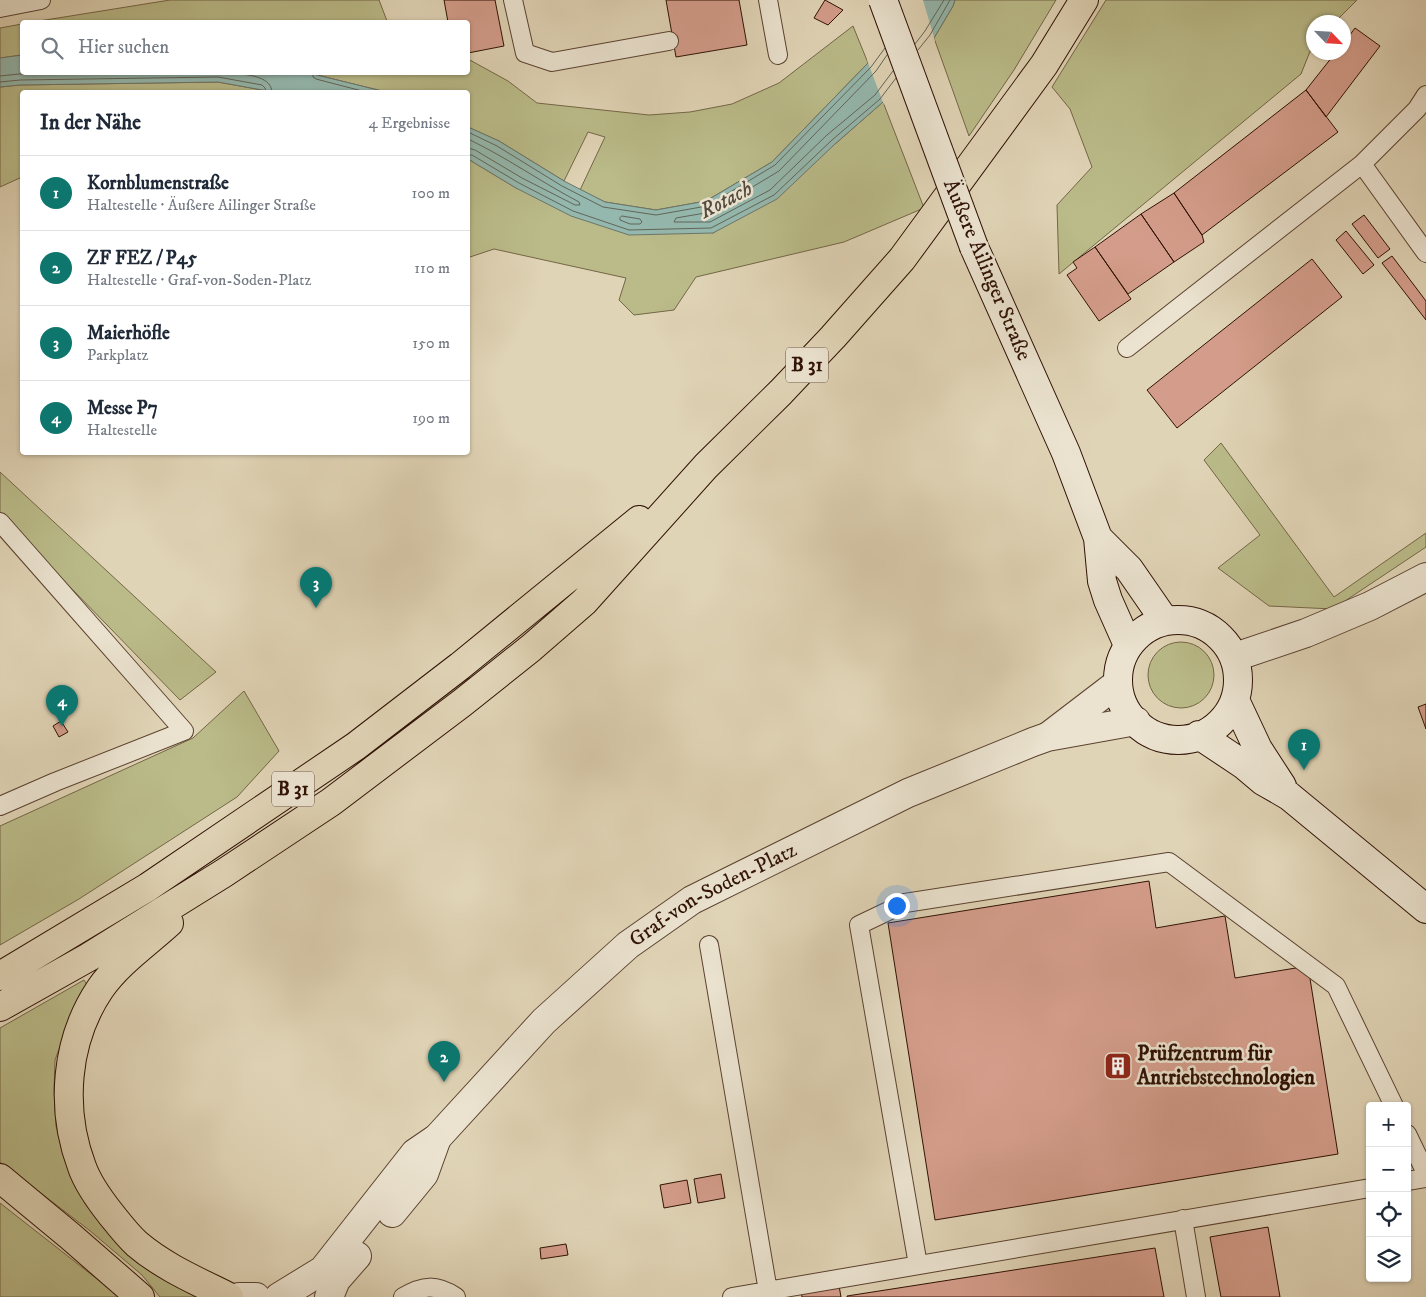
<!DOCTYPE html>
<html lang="de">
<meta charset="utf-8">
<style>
body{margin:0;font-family:"IM FELL DW Pica",serif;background:#f2f2f3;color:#1f2937}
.controls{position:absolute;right:15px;bottom:15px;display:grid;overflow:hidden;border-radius:5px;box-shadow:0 1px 4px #0004}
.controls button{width:45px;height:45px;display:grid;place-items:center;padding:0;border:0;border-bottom:1px solid #e0e1e3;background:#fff;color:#1f2937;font:25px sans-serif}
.compass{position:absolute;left:1306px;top:15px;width:45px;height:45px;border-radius:50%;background:#fff;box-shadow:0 1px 4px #0004;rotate:115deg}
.you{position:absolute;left:896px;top:905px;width:18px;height:18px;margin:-12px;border:4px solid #fff;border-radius:50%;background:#1a73e8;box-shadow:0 0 0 8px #1a73e833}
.badge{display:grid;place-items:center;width:32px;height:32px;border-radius:50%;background:#0f766e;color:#fff;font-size:16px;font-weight:700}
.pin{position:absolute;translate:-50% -41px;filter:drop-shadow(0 1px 2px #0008)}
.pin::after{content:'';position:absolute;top:26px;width:18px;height:15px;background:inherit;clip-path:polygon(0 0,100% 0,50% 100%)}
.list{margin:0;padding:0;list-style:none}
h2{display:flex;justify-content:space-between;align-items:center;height:65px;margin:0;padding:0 20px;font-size:21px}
h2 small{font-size:16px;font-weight:400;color:#747a83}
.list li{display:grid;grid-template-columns:32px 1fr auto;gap:15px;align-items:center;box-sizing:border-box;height:75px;padding:0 20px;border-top:1px solid #e0e1e3}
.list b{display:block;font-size:19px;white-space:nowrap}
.list p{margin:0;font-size:16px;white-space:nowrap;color:#747a83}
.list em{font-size:16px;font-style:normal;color:#747a83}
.icon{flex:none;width:28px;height:28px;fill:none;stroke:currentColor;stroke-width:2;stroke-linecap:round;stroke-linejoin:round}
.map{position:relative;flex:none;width:1426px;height:1297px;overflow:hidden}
.search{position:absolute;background:#fff;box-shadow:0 1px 4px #0004;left:20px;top:20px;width:450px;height:55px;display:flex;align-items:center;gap:12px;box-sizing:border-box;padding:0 18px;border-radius:5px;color:#747a83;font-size:19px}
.panel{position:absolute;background:#fff;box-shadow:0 1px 4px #0004;left:20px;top:90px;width:450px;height:365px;border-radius:5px}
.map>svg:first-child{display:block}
.green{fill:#babb89;stroke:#746646}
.water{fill:#94b8ae;stroke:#6c756a}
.pier{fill:#e0d4b6}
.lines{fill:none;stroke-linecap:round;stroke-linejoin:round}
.shore{stroke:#626459;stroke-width:1}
.building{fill:#d49d8b;stroke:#2f1104}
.service-casing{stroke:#5b4230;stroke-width:20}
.minor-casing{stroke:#5b4230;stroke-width:30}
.tertiary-casing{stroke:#5b4230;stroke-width:30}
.secondary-casing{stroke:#2f1104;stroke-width:30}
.primary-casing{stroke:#2f1104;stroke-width:30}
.service{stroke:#ebe3d0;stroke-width:18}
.minor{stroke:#ebe3d0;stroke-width:28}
.tertiary{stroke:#ebe3d0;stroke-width:28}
.secondary{stroke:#ebe3d0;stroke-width:28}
.primary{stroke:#e0d4b6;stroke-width:28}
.secondary-bridge-casing{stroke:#2f1104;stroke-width:30;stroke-linecap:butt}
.secondary-bridge{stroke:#ebe3d0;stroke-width:28}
.labels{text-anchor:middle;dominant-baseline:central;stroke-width:5;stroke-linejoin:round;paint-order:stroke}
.shield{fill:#ebe3d0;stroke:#675041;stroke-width:1}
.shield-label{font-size:20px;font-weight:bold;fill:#2f1104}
.street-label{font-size:21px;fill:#2f1104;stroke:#ebe3d0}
.poi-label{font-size:21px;font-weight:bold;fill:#2f1104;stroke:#ebe3d0;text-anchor:start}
.water-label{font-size:22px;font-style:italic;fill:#524b40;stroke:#ebe3d0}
</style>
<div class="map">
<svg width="1426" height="1297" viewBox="0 0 1426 1297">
<rect width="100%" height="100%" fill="#e0d4b6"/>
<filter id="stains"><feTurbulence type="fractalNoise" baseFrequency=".004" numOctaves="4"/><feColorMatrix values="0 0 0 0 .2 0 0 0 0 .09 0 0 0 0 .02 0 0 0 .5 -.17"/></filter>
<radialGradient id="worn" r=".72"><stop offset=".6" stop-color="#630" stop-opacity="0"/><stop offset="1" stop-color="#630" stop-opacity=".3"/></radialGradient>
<path class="green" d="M 170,0 L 379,0 L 387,21 L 390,22 L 33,22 Z
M 955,0 L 1056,0 L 1014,70 L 969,136 L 934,38 L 953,6 Z
M 1106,0 L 1357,0 L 1335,22 L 1314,22 L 1313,44 L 1301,74 L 1059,274 L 1057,205 L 1092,167 L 1070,109 L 1052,87 Z
M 22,24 L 22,55 L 0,58 L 0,28 Z
M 853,26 L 868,63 L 772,162 L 706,201 L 656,210 L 605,202 L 580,190 L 605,137 L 588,132 L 564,181 L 499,141 L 468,127 L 468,92 L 386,92 L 309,73 L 468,72 L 468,59 L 508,81 L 537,103 L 649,115 L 690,112 L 732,104 L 779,83 Z
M 218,82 L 273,92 L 22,92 L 22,177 L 0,187 L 0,87 L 20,85 Z
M 883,102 L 924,208 L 844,242 L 696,277 L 674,310 L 634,315 L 619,300 L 626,278 L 494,249 L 470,257 L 468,257 L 468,159 L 516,188 L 713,233 L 835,144 Z
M 1221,443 L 1334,597 L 1426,533 L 1426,547 L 1333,609 L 1269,606 L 1218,568 L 1260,535 L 1204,460 Z
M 0,472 L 216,672 L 180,700 L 0,515 Z
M1148 675a33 33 0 1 1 66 0a33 33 0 1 1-66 0Z
M 244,691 L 279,751 L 237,797 L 79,899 L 0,945 L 0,826 L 193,738 Z
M 84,980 L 87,985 L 76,1003 L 55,1060 L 54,1091 L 56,1126 L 65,1161 L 76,1188 L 104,1229 L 124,1249 L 203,1297 L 160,1297 L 142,1275 L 89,1230 L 0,1162 L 0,1028 Z
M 0,1203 L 120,1297 L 0,1297 Z"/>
<path class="water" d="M 912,0 L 955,0 L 953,6 L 934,38 L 883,102 L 835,144 L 777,199 L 713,233 L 629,235 L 571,216 L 516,188 L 468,159 L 468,127 L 499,141 L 564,181 L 605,202 L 656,210 L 706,201 L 772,162 L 868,63 Z
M 22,55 L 22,72 L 309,73 L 386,92 L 273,92 L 218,82 L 20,85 L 0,87 L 0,58 Z"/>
<path class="pier" d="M 909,0 L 923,0 L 935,41 L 884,105 L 867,60 Z"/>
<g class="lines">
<path class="shore" d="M 915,44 L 925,31 L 944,0
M 918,50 L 930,35 L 950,0
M 887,55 L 876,71 L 779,171 L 711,212 L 676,218 L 674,222 L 710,222 L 770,190 L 827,135 L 875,95 L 893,71
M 228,72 C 242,75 271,74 272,92
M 313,72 L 313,77 L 316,79 L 366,92
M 0,76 L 19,74 L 98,72
M 0,82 L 20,80 L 218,77 L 262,85 L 265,88 L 266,92
M 468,132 L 497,146 L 562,186 L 603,207 L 656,215 L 707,206 L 775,165 L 871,67 L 885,48
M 468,139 C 506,157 541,182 579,202 L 580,205 L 575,205 L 522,178 L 475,150 L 468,148
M 468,155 L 472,155 L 519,183 L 573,211 L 629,230 L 711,228 L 774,195 L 832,140 L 880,99 L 896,78
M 622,216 L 640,219 L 642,222 L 640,224 L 630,224 L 620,220 L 620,218 Z"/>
</g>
<path class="building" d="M 444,0 L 495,0 L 504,46 L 468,53 L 468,22 L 448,22 Z
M 666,0 L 739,0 L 747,45 L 676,57 Z
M 825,0 L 843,10 L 828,25 L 814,18 Z
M 1355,28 L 1380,46 L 1326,117 L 1306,90 L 1336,52 L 1344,52 L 1344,43 Z
M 1306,90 L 1338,132 L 1202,235 L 1174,193 Z
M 1174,193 L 1202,235 L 1204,242 L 1174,262 L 1141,214 Z
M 1141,214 L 1174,262 L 1128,294 L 1095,247 Z
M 1364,215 L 1390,249 L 1378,258 L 1352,224 Z
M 1346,231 L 1374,265 L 1363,274 L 1336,240 Z
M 1095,247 L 1131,299 L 1099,321 L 1067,275 L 1077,268 L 1073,262 Z
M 1392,256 L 1426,301 L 1426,320 L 1382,263 Z
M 1312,259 L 1342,297 L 1177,428 L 1147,390 Z
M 1426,704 L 1426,729 L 1418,707 Z
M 61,721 L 68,732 L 59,737 L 53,726 Z
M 1149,881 L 1156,928 L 1225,916 L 1235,978 L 1308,966 L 1338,1154 L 935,1220 L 888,923 Z
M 721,1174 L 725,1198 L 698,1203 L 694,1179 Z
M 687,1180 L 691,1203 L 664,1208 L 660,1185 Z
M 1268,1227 L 1280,1297 L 1221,1297 L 1210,1237 Z
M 566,1244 L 568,1255 L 541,1259 L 540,1248 Z
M 1155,1248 L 1164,1297 L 847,1297 L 847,1296 Z
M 838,1280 L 841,1297 L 802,1297 L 800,1286 Z"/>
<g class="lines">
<g class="service-casing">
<path id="service" d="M 513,0 L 525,53 L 552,62 L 669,41
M 768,0 L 778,55
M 0,8 L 41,0
M 1362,164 L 1426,253
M 1127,348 L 1362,164 L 1417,109 L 1426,95
M 0,522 L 184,731 L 55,782 L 0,806
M 709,945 L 769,1297
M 1407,1134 L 1426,1173
M 1407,1181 L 1426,1178
M 1183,1219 L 1196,1297
M 918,1265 L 859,925 L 905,903 L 1169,862 L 1336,986 L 1394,1106
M 403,1297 C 423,1285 436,1284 456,1297
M 732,1297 L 1370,1188"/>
</g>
<g class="minor-casing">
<path id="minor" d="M 1235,657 L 1306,633 L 1370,606 L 1426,577"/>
</g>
<g class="tertiary-casing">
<g id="tertiary">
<path d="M 1050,735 L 1118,683"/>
<path d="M 392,1213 L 424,1174 L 437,1138"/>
<path d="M 239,1297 L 256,1297"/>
<path id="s1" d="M 279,1297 L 323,1270 L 415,1153 L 437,1138 L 544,1021 L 628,945 L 692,900 L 908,793 L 1033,742 L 1047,737 L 1136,721"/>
<path d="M 329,1297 L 336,1280 L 357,1256"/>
</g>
</g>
<g class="secondary-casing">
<path id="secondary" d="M 974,247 L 1066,453 L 1098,538 L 1102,581 L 1108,600 L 1128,645
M 1098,538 L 1129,569 L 1165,621
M1118 680a60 60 0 1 1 120 0a60 60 0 1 1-120 0Z
M 1235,700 L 1258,749 L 1282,786
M 1199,735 L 1244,765 L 1263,781 L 1289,796 L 1426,909"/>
</g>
<g class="primary-casing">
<path id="primary" d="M 169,923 C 146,944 118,963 100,989 C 65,1041 60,1109 82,1167 C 88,1184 99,1199 110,1213 C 118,1223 127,1235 137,1244 C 164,1267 197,1281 229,1297
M 0,976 L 148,887 L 356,746 L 460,666 L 639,520
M 0,1007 L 89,957 L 224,873 L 331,802 L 462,703 L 531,648 L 584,602 L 706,466 L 781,392 L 833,337 L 902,259 L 1044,65 L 1084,0
M 0,1178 L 70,1236 L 140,1297"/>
</g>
<use href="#service" class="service"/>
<use href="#minor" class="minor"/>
<use href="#tertiary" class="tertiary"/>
<use href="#secondary" class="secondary"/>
<use href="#primary" class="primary"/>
<g class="secondary-bridge-casing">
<path id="secondary-bridge" d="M 883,0 L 974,247"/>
</g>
<use href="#secondary-bridge" class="secondary-bridge"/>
</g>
<defs>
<g id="building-square" transform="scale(1.4375)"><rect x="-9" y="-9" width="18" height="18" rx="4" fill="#8f2418" stroke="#ebe3d0"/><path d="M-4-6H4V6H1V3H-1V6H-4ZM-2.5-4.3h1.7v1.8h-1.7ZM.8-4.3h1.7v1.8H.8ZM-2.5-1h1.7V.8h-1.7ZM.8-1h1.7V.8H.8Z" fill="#fff"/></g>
</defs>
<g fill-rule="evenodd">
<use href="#building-square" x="1118" y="1066"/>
</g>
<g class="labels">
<g class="shield">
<rect x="786" y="347.5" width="42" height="35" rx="4"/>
<rect x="272" y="771.5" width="42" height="35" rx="4"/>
</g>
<g class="shield-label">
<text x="807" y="365">B 31</text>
<text x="293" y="789">B 31</text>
</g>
<g class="street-label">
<text transform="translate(987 270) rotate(67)">Äußere Ailinger Straße</text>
<text stroke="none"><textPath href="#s1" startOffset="598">Graf-von-Soden-Platz</textPath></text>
</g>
<g class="poi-label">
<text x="1137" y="1054">Prüfzentrum für<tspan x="1137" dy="24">Antriebstechnologien</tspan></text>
</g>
<g class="water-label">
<text transform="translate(726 200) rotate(-28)">Rotach</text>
</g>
</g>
<rect width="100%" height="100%" filter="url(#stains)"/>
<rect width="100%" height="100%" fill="url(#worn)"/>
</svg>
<div class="controls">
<button>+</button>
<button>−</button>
<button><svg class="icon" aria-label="locate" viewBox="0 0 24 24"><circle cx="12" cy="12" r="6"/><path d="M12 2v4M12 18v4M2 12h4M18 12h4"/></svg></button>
<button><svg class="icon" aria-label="layers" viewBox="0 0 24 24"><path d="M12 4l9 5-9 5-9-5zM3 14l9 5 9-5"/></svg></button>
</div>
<svg class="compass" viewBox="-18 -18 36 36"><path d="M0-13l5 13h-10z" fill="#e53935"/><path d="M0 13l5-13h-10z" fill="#747a83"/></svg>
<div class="you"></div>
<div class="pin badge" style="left:1304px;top:770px">1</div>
<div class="pin badge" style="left:444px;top:1082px">2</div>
<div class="pin badge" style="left:316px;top:608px">3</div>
<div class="pin badge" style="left:62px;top:726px">4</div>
<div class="search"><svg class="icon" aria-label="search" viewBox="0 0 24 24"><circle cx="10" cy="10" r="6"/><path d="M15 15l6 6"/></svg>Hier suchen</div>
<section class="panel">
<h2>In der Nähe<small>4 Ergebnisse</small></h2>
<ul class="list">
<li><span class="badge">1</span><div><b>Kornblumenstraße</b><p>Haltestelle · Äußere Ailinger Straße</p></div><em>100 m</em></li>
<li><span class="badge">2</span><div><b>ZF FEZ / P45</b><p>Haltestelle · Graf-von-Soden-Platz</p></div><em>110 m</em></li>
<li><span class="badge">3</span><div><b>Maierhöfle</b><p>Parkplatz</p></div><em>150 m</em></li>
<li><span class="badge">4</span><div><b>Messe P7</b><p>Haltestelle</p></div><em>190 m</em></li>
</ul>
</section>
</div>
